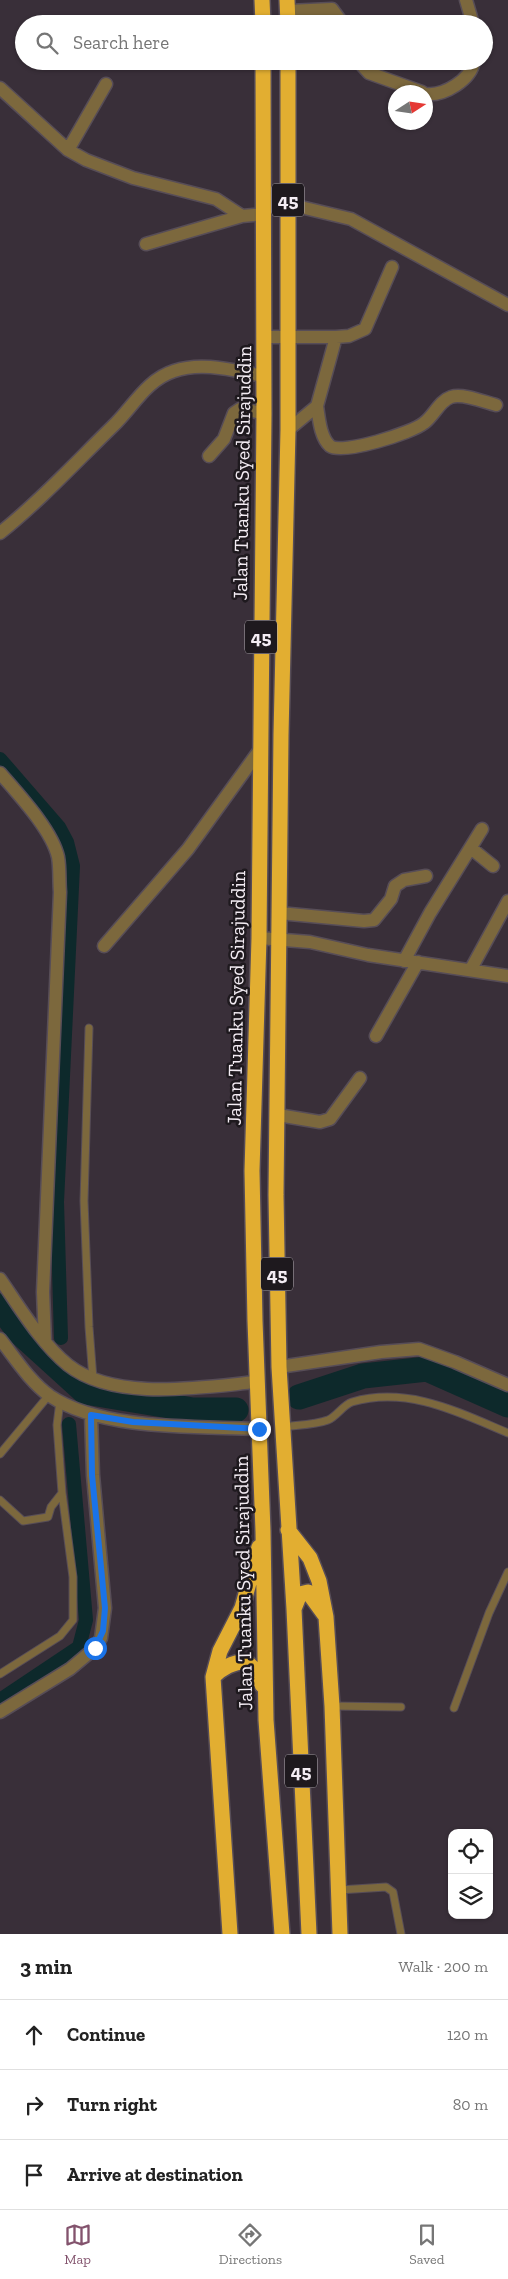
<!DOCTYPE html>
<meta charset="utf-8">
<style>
body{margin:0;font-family:"Zilla Slab",serif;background:#f6f6f6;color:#222}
.controls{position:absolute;right:15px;bottom:15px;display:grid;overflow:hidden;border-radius:10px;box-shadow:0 1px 4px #0004}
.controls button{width:45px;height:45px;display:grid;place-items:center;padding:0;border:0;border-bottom:1px solid #e0e0e0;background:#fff;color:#222;font:25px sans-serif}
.compass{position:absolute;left:388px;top:85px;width:45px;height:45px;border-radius:50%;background:#fff;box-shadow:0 1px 4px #0004;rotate:78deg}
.stop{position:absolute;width:15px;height:15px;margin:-11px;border:4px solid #1a73e8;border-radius:50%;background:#fff}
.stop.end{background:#1a73e8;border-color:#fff;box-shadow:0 1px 5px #0008}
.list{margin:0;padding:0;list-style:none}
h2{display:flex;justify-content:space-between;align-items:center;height:65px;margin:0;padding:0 20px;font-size:21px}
h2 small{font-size:16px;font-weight:400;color:#767676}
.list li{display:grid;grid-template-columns:32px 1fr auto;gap:15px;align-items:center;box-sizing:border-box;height:70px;padding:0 20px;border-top:1px solid #e0e0e0}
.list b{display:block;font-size:19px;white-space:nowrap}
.list em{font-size:16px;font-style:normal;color:#767676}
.icon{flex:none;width:28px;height:28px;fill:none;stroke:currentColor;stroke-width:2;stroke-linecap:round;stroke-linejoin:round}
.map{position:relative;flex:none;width:508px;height:1934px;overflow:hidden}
.search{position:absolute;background:#fff;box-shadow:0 1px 4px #0004;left:15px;right:15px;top:15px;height:55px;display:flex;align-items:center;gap:12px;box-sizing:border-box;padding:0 18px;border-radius:28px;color:#767676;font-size:19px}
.sheet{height:275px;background:#fff}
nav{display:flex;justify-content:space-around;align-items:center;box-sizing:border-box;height:70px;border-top:1px solid #e0e0e0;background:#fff;font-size:14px;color:#767676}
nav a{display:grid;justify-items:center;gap:2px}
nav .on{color:#83536d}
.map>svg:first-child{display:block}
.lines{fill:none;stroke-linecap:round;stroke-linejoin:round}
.canal{stroke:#0d292b;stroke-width:14}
.river{stroke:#0d292b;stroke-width:25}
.lane-casing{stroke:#574d57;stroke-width:9}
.street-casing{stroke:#574d57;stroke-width:15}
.highway-casing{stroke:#574d57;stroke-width:18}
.lane{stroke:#7c683d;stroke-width:7}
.street{stroke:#7c683d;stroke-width:12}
.highway{stroke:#e2ae31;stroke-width:15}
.route{stroke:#1a73e8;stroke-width:6}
.labels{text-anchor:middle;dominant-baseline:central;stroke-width:5;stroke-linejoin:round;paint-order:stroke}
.shield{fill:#1e191e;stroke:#b3adb3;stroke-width:1}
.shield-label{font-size:19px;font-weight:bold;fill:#f3ecf3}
.street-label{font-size:20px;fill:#f3ecf3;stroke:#1e191e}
</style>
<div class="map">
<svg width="508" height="1934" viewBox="0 0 508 1934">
<rect width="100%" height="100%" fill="#392f39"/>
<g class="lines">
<path class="canal" d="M 0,759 L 59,827 L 67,842 L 73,866 L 57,1202 L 61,1338
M 0,1700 L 79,1647 L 86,1620 L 69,1424"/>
<path class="river" d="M 0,1306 L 19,1332 L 85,1392 L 193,1410 L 236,1410
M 299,1397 L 363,1376 L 427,1369 L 508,1405"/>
<g class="lane-casing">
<path id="lane" d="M 89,1028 L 84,1201 L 89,1327 L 93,1379
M 282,1427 C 296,1425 315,1425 328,1420 C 337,1416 343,1405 352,1402 C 408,1386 458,1412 508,1433
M 0,1454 L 49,1395
M 0,1500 L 23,1521 L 48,1517 L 51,1507 L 62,1493 L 57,1425 L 60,1401
M 0,1674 L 60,1636 L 73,1620 L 73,1577 L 62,1493
M 332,1706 L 401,1707
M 454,1708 L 489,1613 L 508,1572
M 339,1890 L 386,1887 L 393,1892 L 401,1934"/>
</g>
<g class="street-casing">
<path id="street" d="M 466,0 L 473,24
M 288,11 L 332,9 L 343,24
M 358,61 L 369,73 L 422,92
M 0,88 L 68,150 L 86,160 L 133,178 L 216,199 L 242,216 L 265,214
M 426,94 C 444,96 471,80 474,61
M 68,150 L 106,84
M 288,204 L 351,219 L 508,305
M 146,244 L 242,216
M 264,337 L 336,337 L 317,406 L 288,430
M 336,337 L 349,336 L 365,329 L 392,267
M 317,406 C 319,418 320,437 330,446 C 342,455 412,433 424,423 C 434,416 439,401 451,397 C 463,393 484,402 496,405
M 209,456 L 224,439 L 234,413 L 240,409 L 245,409 L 264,414
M 0,533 C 40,501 76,462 113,426 C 133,407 146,380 174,371 C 203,361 235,371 264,376
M 0,773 C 18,794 52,830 58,857 C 60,868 59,881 60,892 L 43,1292 L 45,1341
M 472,849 L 493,866
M 279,913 L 364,921 L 374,920 L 391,899 L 395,886 L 404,880 L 426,876
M 259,938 L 310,942 L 368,955 L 508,976
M 104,946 L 188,849 L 259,751
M 404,961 L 430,913 L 482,829
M 471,969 L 508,901
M 376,1036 L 418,962
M 278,1115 L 320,1122 L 330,1119 L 360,1078
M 0,1279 C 20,1308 41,1343 68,1365 C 115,1402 202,1387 257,1382
M 0,1339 C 15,1358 30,1382 50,1396 C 103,1431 196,1426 259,1429
M 279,1367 L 381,1352 L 419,1349 L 455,1362 L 508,1385
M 0,1712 L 70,1669 L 95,1648 L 101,1638 L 105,1608 L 93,1475 L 91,1415"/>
</g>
<g class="highway-casing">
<path id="highway" d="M 262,0 L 263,24
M 287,0 L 288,24
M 263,61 L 264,414 L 259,938 L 252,1171 L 255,1321 L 263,1531 L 266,1720 L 282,1934
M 288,61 L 288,430 L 281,735 L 276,1195 L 279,1367 L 294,1609 L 309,1934
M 288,1530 L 310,1558 L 319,1581 L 326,1617 L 332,1706 L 340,1934
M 294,1609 L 300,1594 L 308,1592 L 324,1614
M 213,1677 C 223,1667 232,1663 246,1661 L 260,1675 L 262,1685
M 230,1934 L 213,1677 L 220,1651 L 242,1608 L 259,1547"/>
</g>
<use href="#lane" class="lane"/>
<use href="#street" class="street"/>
<use href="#highway" class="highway"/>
</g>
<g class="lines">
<path class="route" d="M 95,1648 L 103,1631 L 105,1608 L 92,1475 L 91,1415 L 133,1422 L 259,1429"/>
</g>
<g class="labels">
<g class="shield">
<rect x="272" y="183.5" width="32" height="33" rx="4"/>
<rect x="245" y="620.5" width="32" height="33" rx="4"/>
<rect x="261" y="1257.5" width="32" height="33" rx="4"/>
<rect x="285" y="1754.5" width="32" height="33" rx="4"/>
</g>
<g class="shield-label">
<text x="288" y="200">45</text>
<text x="261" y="637">45</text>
<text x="277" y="1274">45</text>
<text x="301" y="1771">45</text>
</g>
<g class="street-label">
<text transform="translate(242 473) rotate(-89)">Jalan Tuanku Syed Sirajuddin</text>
<text transform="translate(236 998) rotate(-89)">Jalan Tuanku Syed Sirajuddin</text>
<text transform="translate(243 1583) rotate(-91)">Jalan Tuanku Syed Sirajuddin</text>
</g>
</g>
</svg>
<div class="controls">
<button><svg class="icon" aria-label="locate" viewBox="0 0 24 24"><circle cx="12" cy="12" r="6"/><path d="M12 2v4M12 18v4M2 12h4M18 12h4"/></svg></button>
<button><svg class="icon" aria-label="layers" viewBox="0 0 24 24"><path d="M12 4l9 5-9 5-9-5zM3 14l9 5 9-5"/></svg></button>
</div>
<svg class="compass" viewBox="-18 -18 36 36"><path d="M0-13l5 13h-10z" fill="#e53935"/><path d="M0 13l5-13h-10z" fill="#767676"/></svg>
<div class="stop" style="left:95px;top:1648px"></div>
<div class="stop end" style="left:259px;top:1429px"></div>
<div class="search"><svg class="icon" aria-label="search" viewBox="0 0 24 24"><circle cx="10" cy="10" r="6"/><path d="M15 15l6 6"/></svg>Search here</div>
</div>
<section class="sheet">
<h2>3 min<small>Walk · 200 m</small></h2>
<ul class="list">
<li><svg class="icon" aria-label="ahead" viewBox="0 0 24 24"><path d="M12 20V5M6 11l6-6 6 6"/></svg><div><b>Continue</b></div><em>120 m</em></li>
<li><svg class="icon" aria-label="right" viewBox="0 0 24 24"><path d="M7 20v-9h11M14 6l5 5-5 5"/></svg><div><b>Turn right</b></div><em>80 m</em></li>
<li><svg class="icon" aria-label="arrive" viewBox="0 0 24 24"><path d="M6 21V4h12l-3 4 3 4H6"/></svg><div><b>Arrive at destination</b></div></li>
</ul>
</section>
<nav>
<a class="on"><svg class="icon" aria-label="map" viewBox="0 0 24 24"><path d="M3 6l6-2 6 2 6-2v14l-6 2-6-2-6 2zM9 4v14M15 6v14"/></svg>Map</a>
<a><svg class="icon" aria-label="directions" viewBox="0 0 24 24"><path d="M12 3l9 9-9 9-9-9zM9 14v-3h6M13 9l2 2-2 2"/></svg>Directions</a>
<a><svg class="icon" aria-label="saved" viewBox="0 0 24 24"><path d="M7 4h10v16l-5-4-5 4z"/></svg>Saved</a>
</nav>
